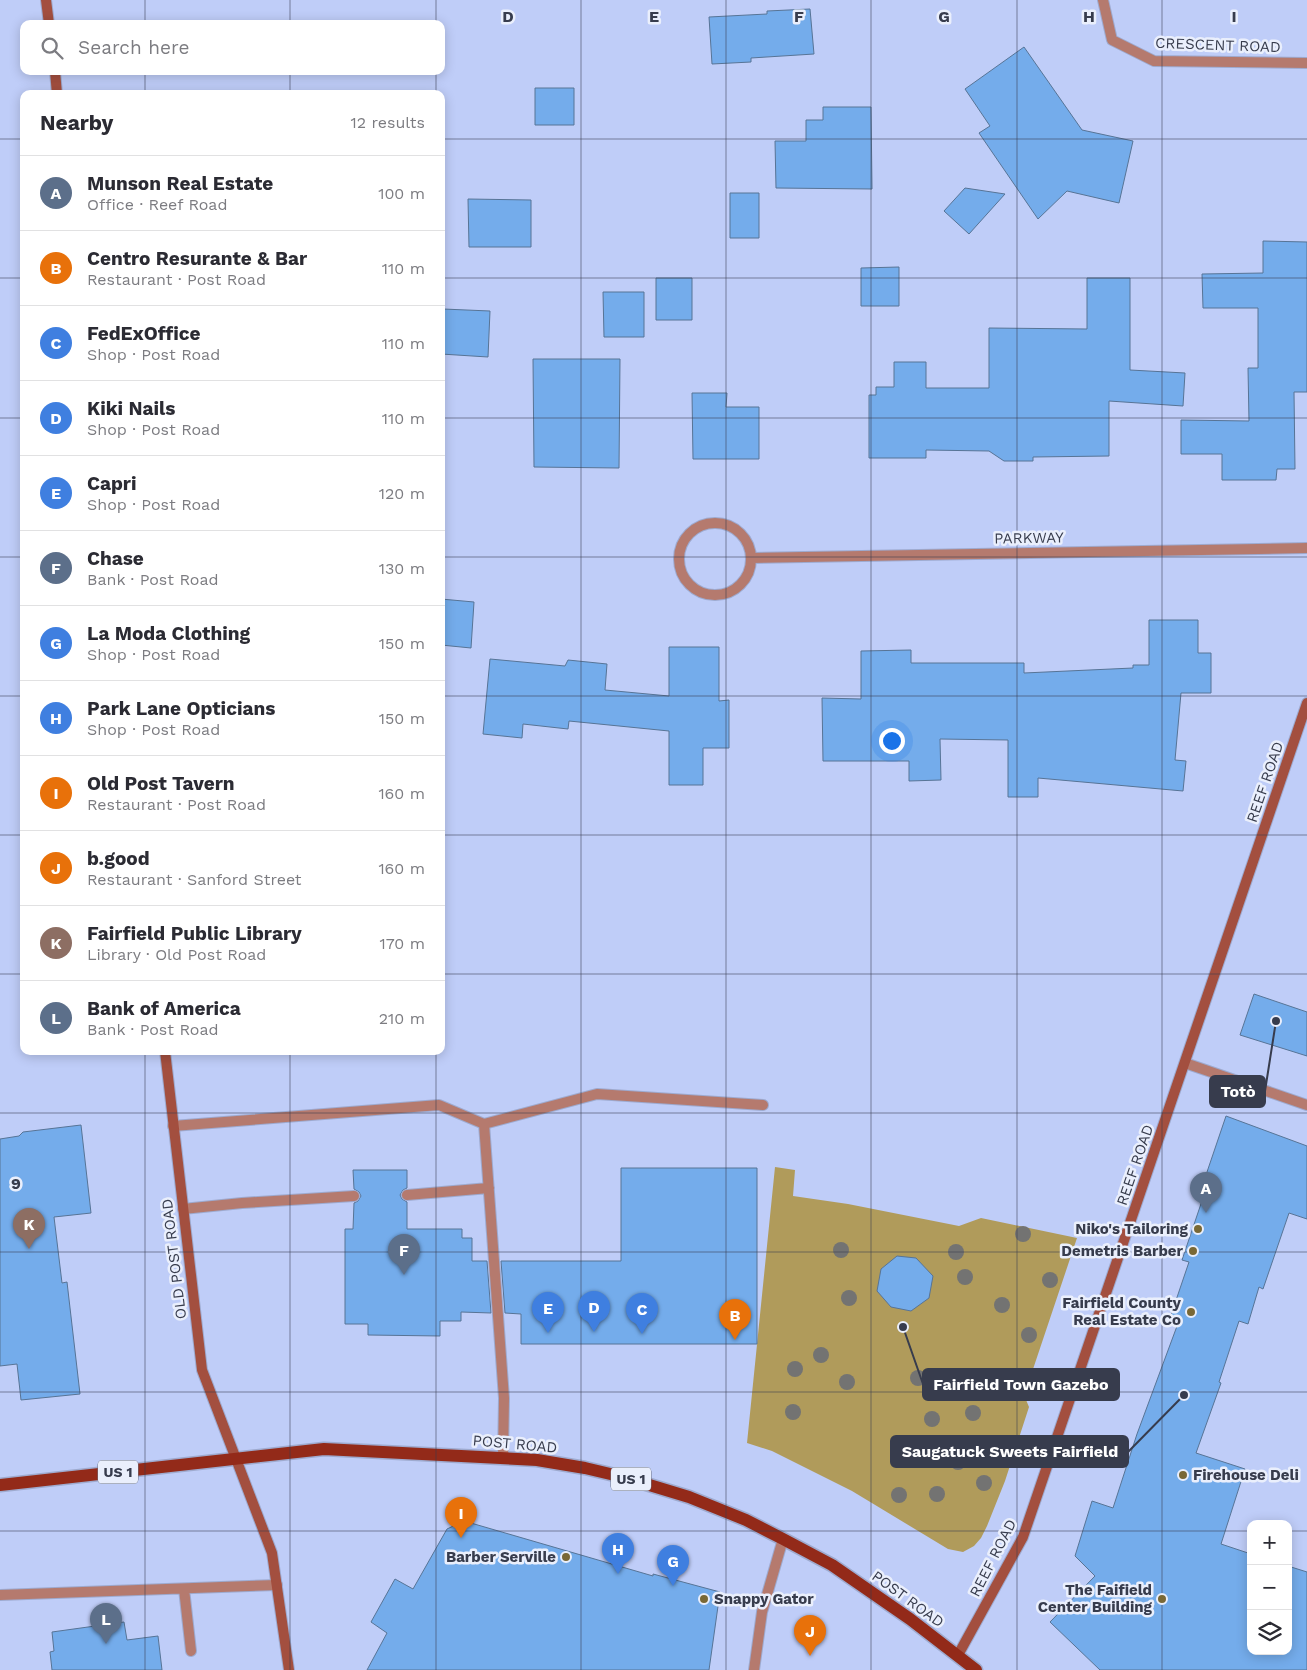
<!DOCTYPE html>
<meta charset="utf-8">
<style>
body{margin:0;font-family:"Work Sans",sans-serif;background:#f2f2f3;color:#2b2b33}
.controls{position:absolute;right:15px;bottom:15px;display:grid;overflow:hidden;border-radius:10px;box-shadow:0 2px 12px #0003}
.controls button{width:45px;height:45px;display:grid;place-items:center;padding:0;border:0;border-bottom:1px solid #e1e1e2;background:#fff;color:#2b2b33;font:25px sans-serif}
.you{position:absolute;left:891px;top:740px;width:18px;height:18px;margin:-12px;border:4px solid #fff;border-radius:50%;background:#1a73e8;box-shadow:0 0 0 8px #1a73e833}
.badge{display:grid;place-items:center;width:32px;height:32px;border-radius:50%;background:#796836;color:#fff;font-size:16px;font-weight:700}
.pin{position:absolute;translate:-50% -41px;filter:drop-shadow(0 1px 2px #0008)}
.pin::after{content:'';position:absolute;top:26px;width:18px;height:15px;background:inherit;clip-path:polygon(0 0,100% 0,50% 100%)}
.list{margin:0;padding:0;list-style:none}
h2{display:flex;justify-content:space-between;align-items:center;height:65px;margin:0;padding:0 20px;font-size:21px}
h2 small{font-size:16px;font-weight:400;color:#7c7c81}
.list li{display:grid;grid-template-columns:32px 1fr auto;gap:15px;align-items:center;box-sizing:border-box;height:75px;padding:0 20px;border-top:1px solid #e1e1e2}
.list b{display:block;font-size:19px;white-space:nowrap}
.list p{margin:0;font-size:16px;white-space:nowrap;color:#7c7c81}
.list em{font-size:16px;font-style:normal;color:#7c7c81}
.icon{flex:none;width:28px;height:28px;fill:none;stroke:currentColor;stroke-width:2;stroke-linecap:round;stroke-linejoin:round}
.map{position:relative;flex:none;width:1307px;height:1670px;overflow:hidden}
.search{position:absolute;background:#fff;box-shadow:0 2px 12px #0003;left:20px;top:20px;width:425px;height:55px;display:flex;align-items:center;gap:12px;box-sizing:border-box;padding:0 18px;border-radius:10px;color:#7c7c81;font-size:19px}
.panel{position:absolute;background:#fff;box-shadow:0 2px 12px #0003;left:20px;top:90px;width:425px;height:965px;border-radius:10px}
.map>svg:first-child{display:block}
.green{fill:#b09b5b}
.building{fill:#74aceb;stroke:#577496}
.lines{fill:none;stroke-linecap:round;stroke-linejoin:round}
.lane-casing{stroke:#9eaacf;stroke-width:12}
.street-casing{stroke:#9eaacf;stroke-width:12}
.secondary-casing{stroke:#9eaacf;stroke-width:12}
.primary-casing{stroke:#9eaacf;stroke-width:15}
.lane{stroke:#b57a6e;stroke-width:10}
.street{stroke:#b57a6e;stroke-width:10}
.secondary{stroke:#a34f3f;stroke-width:10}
.primary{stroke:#932a19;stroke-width:12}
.tree{fill:#737372}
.grid{fill:none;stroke:#373c4d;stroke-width:1;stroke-opacity:0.55}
.poi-dot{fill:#796836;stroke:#eaeffc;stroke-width:2}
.labels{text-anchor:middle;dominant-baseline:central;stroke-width:5;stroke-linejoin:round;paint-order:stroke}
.shield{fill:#eaeffc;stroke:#6d7282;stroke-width:1}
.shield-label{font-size:14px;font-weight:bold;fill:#373c4d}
.street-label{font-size:15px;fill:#373c4d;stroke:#eaeffc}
.poi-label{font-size:15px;font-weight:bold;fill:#373c4d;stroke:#eaeffc;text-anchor:end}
.grid-label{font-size:16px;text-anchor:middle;font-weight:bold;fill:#373c4d;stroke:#eaeffc;stroke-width:5;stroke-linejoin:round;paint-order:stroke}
.leader{fill:none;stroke:#373c4d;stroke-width:2}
.callout-dot{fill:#373c4d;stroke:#eaeffc;stroke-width:2}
.callout{fill:#373c4d;stroke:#373c4d;stroke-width:2}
.callout-label{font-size:16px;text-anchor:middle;font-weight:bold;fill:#fff}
</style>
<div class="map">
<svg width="1307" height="1670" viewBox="0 0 1307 1670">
<rect width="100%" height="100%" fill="#bfcdf8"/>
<path class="green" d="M 775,1167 L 795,1170 L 793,1196 L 848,1204 L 959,1226 L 981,1218 L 1077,1238 L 1026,1390 L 1024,1395 L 1029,1407 L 1005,1481 L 987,1526 L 981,1538 L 974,1546 L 963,1552 L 948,1549 L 852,1491 L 772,1451 L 747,1443 Z"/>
<path class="building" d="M 810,9 L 814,54 L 751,58 L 751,62 L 712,64 L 709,17 L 767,14 L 767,11 Z
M 1024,47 L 1082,130 L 1133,141 L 1119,203 L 1067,191 L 1038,219 L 979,133 L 990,126 L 965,89 Z
M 535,88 L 574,88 L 574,125 L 535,125 Z
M 823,107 L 871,107 L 872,189 L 776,188 L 775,141 L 806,141 L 806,120 L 823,120 Z
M 965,188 L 1005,194 L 969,234 L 944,211 Z
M 730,193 L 759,193 L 759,238 L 730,238 Z
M 468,199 L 531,200 L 531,247 L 469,247 Z
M 1263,241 L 1307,242 L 1307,392 L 1294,392 L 1295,469 L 1277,469 L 1276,480 L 1222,480 L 1222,454 L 1181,454 L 1181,420 L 1249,421 L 1248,368 L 1258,368 L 1258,308 L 1203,308 L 1202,274 L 1263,273 Z
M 899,267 L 899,306 L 861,306 L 861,268 Z
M 656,278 L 692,278 L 692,320 L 656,320 Z
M 1087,278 L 1130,278 L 1130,370 L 1185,373 L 1183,406 L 1109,401 L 1109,456 L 1033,457 L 1033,461 L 1004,461 L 989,451 L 926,450 L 926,458 L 869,458 L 869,395 L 876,395 L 876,387 L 894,387 L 894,362 L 926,362 L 926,388 L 989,388 L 989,328 L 1087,329 Z
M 603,292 L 644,292 L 644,337 L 604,337 Z
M 443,309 L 490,311 L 488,357 L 441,354 Z
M 533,359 L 620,359 L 619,468 L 534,467 Z
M 692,393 L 727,393 L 726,407 L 759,407 L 759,459 L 693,459 Z
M 441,599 L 474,602 L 471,648 L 441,645 Z
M 1149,620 L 1198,620 L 1198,653 L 1211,653 L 1211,693 L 1181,693 L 1175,760 L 1186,761 L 1183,791 L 1038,778 L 1038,797 L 1008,797 L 1008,740 L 940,739 L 941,780 L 909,781 L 909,761 L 823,761 L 822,698 L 861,699 L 861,651 L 911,650 L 911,663 L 1024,663 L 1024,673 L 1133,668 L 1133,665 L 1149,665 Z
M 669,647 L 719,647 L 719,701 L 729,700 L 729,748 L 703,748 L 703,785 L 669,785 L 669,731 L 569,721 L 568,729 L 523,724 L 522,738 L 483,734 L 490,659 L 565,666 L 568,660 L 607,664 L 605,690 L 669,696 Z
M 1254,994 L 1307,1012 L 1307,1056 L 1240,1035 Z
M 1226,1116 L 1307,1146 L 1307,1219 L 1289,1213 L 1263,1289 L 1259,1287 L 1248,1324 L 1239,1321 L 1219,1382 L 1221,1383 L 1196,1453 L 1245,1469 L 1221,1544 L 1251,1554 L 1251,1651 L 1288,1651 L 1288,1566 L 1307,1572 L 1307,1670 L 1100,1670 L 1050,1622 L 1095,1576 L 1075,1556 L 1092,1501 L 1113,1508 L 1137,1434 L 1180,1318 L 1171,1315 L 1189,1262 L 1182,1260 L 1208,1183 L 1204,1181 L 1207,1172 Z
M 81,1125 L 91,1213 L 54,1217 L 62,1283 L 67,1282 L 80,1394 L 21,1400 L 17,1364 L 0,1366 L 0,1139 L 19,1136 L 23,1132 Z
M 621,1168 L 757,1168 L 757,1344 L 521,1344 L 521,1314 L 505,1313 L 501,1261 L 621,1261 Z
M 353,1170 L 407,1170 L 407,1188 L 403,1190 L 400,1195 L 402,1199 L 407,1202 L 407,1229 L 462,1229 L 462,1238 L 472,1238 L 472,1261 L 487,1261 L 491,1313 L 461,1312 L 461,1321 L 440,1321 L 440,1336 L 368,1335 L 368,1324 L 345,1324 L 345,1229 L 353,1229 L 354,1203 L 358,1201 L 361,1196 L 359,1192 L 354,1189 Z
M 897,1256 L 916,1258 L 933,1276 L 929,1298 L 911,1311 L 891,1307 L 877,1291 L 881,1269 Z
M 464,1521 L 653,1576 L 653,1574 L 720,1592 L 709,1670 L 367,1670 L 387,1633 L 371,1622 L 395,1579 L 413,1589 L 447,1529 Z
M 124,1622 L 127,1640 L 158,1636 L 162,1670 L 52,1670 L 50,1652 L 54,1651 L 52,1632 Z"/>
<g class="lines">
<g class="lane-casing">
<path id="lane" d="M 484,1124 L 597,1094 L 763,1105
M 173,1126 L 439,1105 L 484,1124 L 504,1398 L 503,1459
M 407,1195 L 489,1188
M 183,1209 L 242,1203 L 354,1196
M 184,1589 L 191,1651
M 0,1595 L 277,1585"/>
</g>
<g class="street-casing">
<path id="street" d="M 1103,0 L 1112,40 L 1154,61 L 1307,63
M679 559a36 36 0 1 1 72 0a36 36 0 1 1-72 0Z
M 751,558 L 1307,548
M 1185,1063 L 1307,1105
M 754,1670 L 762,1612 L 783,1539"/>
</g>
<g class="secondary-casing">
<path id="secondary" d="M 46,0 L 49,24
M 55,71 L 57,94
M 165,1051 L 202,1370 L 272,1553 L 289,1670
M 958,1655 L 1023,1537 L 1307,703"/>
</g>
<g class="primary-casing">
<path id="primary" d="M 0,1485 L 324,1449 L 537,1460 L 585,1468 L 623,1477 L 689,1497 L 746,1520 L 783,1539 L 832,1565 L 910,1619 L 976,1670"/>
</g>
<use href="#lane" class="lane"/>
<use href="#street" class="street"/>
<use href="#secondary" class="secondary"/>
<use href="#primary" class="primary"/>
</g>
<g class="tree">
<circle cx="1023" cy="1234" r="8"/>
<circle cx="841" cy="1250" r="8"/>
<circle cx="956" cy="1252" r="8"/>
<circle cx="965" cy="1277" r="8"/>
<circle cx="1050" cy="1280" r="8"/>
<circle cx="849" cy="1298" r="8"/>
<circle cx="1002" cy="1305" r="8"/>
<circle cx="1029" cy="1335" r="8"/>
<circle cx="821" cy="1355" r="8"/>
<circle cx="795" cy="1369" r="8"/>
<circle cx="918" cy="1378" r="8"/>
<circle cx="847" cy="1382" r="8"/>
<circle cx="793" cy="1412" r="8"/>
<circle cx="973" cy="1413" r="8"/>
<circle cx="932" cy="1419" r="8"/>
<circle cx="958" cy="1462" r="8"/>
<circle cx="984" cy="1483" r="8"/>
<circle cx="937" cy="1494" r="8"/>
<circle cx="899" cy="1495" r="8"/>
</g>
<path class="grid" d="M 145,0 L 145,24M 290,0 L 290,24M 436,0 L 436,24M 581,0 L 581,1670M 726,0 L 726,1670M 871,0 L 871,1670M 1017,0 L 1017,1670M 1162,0 L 1162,1670M 145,71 L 145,94M 290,71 L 290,94M 436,71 L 436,94M 0,139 L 24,139M 441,139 L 1307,139M 0,278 L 24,278M 441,278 L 1307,278M 0,418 L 24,418M 441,418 L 1307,418M 0,557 L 24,557M 441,557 L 1307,557M 0,696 L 24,696M 441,696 L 1307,696M 0,835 L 24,835M 441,835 L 1307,835M 0,974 L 24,974M 441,974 L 1307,974M 145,1051 L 145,1670M 290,1051 L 290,1670M 436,1051 L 436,1670M 0,1113 L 1307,1113M 0,1252 L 1307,1252M 0,1392 L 1307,1392M 0,1531 L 1251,1531M 1288,1531 L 1307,1531"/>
<g class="poi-dot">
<circle cx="1198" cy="1229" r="5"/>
<circle cx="1193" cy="1251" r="5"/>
<circle cx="1191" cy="1312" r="5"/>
<circle cx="1183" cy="1475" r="5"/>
<circle cx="566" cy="1557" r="5"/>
<circle cx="704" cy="1599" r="5"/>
<circle cx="1162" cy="1599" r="5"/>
</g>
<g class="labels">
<g class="shield">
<rect x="98" y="1460.5" width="40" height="23" rx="4"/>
<rect x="611" y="1467.5" width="40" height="23" rx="4"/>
</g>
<g class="shield-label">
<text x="118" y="1472">US 1</text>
<text x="631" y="1479">US 1</text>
</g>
<g class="street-label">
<text transform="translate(1218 45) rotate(2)">CRESCENT ROAD</text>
<text transform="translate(1029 538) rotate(-1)">PARKWAY</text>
<text transform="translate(1265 782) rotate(-71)">REEF ROAD</text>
<text transform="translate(1135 1165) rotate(-71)">REEF ROAD</text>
<text transform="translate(174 1259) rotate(-97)">OLD POST ROAD</text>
<text transform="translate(515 1444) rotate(5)">POST ROAD</text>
<text transform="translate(993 1558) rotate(-63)">REEF ROAD</text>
<text transform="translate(908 1599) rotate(36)">POST ROAD</text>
</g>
<g class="poi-label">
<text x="1188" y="1229">Niko's Tailoring</text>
<text x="1183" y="1251">Demetris Barber</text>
<text x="1181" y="1303">Fairfield County<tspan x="1181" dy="17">Real Estate Co</tspan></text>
<text x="1193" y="1475" text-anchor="start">Firehouse Deli</text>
<text x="556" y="1557">Barber Serville</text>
<text x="1152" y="1590">The Faifield<tspan x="1152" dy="17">Center Building</tspan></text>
<text x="714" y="1599" text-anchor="start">Snappy Gator</text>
</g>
</g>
<g class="grid-label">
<text x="508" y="22">D</text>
<text x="654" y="22">E</text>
<text x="799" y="22">F</text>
<text x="944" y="22">G</text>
<text x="1089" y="22">H</text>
<text x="1234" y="22">I</text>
<text x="16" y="1189">9</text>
</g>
<path class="leader" d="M1276 1021L1265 1091M903 1327L923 1384M1184 1395L1128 1452"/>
<g class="callout-dot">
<circle cx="1276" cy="1021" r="5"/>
<circle cx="903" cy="1327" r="5"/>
<circle cx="1184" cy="1395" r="5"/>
</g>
<g class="callout">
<rect x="1210" y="1076" width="55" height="31" rx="5"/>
<rect x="923" y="1369" width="196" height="31" rx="5"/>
<rect x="891" y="1436" width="237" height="31" rx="5"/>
</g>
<g class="callout-label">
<text x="1238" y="1097">Totò</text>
<text x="1021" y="1390">Fairfield Town Gazebo</text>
<text x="1010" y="1457">Saugatuck Sweets Fairfield</text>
</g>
</svg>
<div class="controls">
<button>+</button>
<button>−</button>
<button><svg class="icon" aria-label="layers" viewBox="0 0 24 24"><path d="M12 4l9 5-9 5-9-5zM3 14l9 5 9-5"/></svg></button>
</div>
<div class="you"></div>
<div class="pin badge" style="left:1206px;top:1213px;background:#5c6f8a">A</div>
<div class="pin badge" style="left:735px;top:1340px;background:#e8710a">B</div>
<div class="pin badge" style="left:642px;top:1334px;background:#3f7fe0">C</div>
<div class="pin badge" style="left:594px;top:1332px;background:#3f7fe0">D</div>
<div class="pin badge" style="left:548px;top:1333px;background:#3f7fe0">E</div>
<div class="pin badge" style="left:404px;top:1275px;background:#5c6f8a">F</div>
<div class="pin badge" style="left:673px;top:1586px;background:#3f7fe0">G</div>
<div class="pin badge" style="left:618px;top:1574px;background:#3f7fe0">H</div>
<div class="pin badge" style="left:461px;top:1538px;background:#e8710a">I</div>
<div class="pin badge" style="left:810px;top:1656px;background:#e8710a">J</div>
<div class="pin badge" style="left:29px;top:1249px;background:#8d6e63">K</div>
<div class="pin badge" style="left:106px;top:1644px;background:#5c6f8a">L</div>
<div class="search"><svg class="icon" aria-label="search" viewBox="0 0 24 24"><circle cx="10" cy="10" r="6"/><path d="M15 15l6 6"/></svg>Search here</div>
<section class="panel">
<h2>Nearby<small>12 results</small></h2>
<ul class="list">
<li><span class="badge" style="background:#5c6f8a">A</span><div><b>Munson Real Estate</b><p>Office · Reef Road</p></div><em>100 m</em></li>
<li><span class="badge" style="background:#e8710a">B</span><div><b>Centro Resurante &amp; Bar</b><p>Restaurant · Post Road</p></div><em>110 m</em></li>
<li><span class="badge" style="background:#3f7fe0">C</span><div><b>FedExOffice</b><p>Shop · Post Road</p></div><em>110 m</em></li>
<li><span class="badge" style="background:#3f7fe0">D</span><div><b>Kiki Nails</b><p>Shop · Post Road</p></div><em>110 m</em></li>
<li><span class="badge" style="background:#3f7fe0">E</span><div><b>Capri</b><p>Shop · Post Road</p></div><em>120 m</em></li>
<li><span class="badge" style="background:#5c6f8a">F</span><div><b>Chase</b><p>Bank · Post Road</p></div><em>130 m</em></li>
<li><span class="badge" style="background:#3f7fe0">G</span><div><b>La Moda Clothing</b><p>Shop · Post Road</p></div><em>150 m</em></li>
<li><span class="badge" style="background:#3f7fe0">H</span><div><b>Park Lane Opticians</b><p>Shop · Post Road</p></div><em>150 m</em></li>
<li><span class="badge" style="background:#e8710a">I</span><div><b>Old Post Tavern</b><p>Restaurant · Post Road</p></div><em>160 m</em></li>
<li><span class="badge" style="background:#e8710a">J</span><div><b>b.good</b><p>Restaurant · Sanford Street</p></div><em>160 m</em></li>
<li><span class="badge" style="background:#8d6e63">K</span><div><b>Fairfield Public Library</b><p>Library · Old Post Road</p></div><em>170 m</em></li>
<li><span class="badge" style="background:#5c6f8a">L</span><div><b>Bank of America</b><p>Bank · Post Road</p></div><em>210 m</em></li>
</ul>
</section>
</div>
